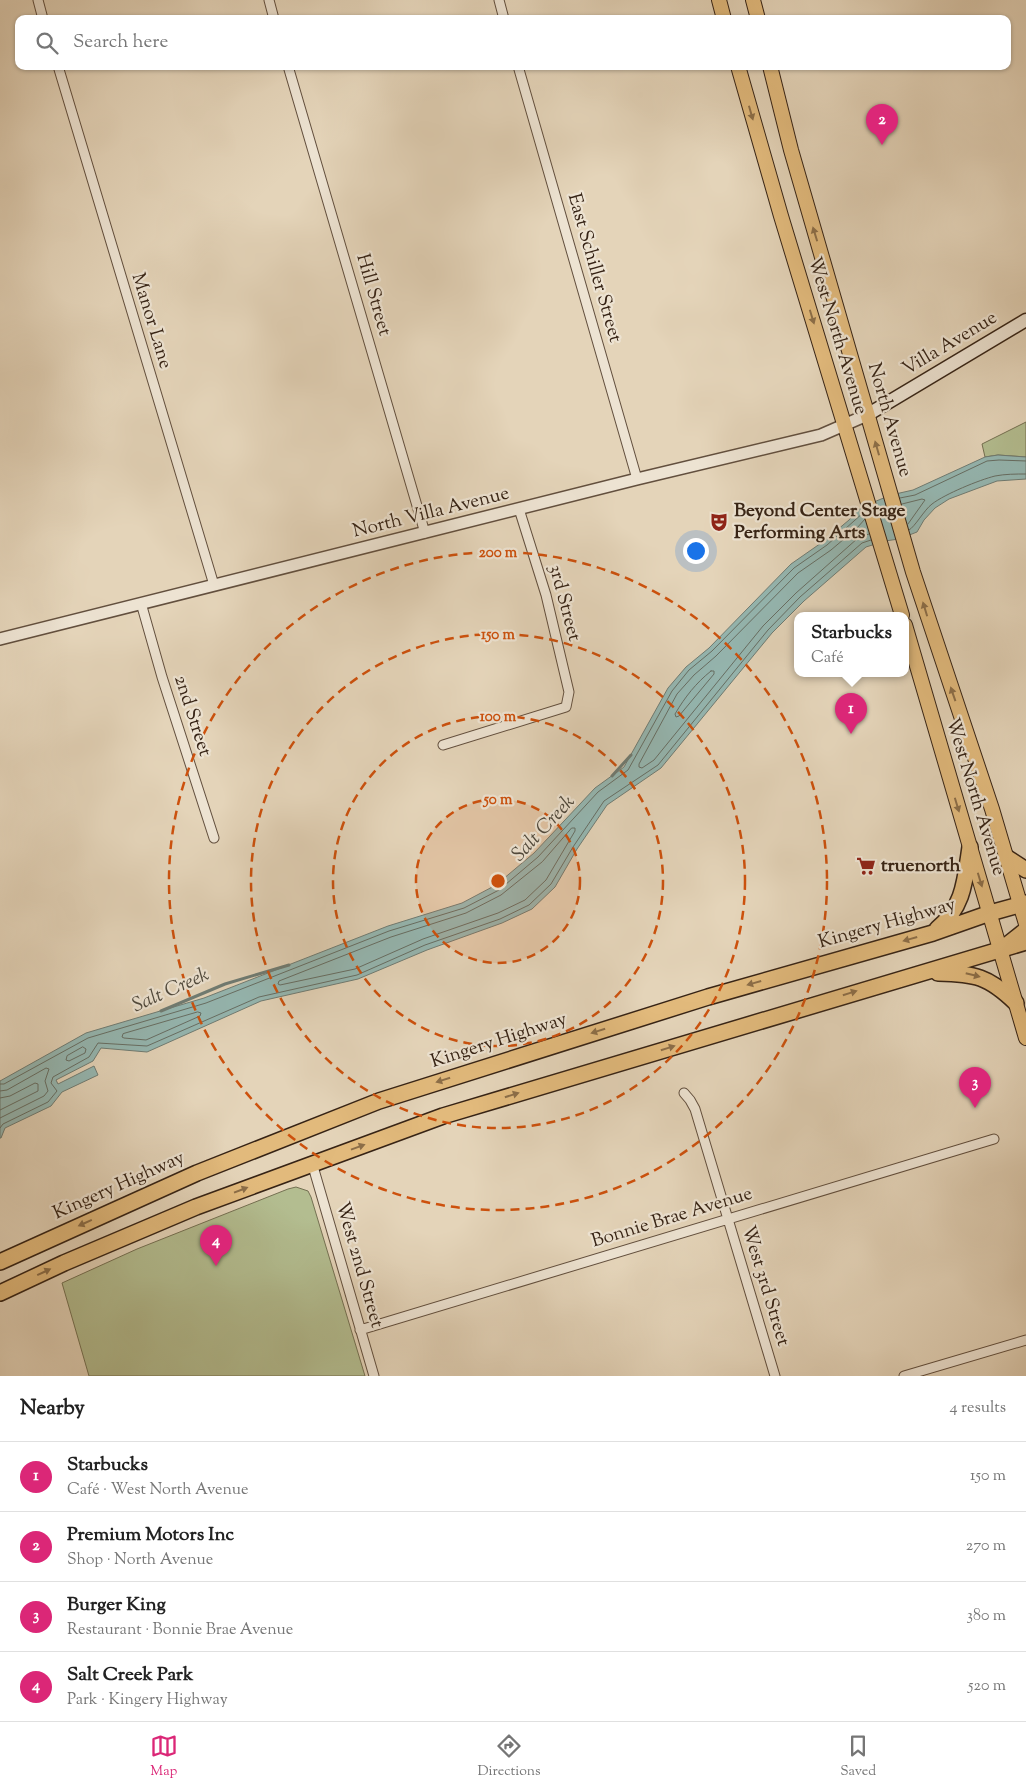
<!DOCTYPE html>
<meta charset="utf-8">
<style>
body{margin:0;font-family:"Sorts Mill Goudy",serif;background:#f6f6f6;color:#222}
.you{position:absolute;left:695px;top:550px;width:18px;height:18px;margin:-12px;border:4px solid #fff;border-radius:50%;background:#1a73e8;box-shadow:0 0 0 8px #1a73e833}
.badge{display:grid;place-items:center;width:32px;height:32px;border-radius:50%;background:#db2777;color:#fff;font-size:16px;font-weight:700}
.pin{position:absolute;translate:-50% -41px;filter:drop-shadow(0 1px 2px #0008)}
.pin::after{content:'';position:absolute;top:26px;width:18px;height:15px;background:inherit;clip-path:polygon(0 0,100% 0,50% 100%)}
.popup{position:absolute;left:794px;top:612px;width:115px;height:65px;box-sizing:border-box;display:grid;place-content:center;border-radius:10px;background:#fff;filter:drop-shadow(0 1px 4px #0005);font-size:16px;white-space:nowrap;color:#767676}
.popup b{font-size:19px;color:#222}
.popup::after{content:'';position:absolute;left:50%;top:100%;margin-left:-10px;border:10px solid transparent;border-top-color:#fff}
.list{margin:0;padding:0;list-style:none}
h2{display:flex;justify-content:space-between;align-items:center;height:65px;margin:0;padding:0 20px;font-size:21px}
h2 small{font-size:16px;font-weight:400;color:#767676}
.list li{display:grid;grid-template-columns:32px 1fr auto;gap:15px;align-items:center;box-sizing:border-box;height:70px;padding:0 20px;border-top:1px solid #e0e0e0}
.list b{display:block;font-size:19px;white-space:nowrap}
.list p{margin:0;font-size:16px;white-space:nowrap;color:#767676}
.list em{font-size:16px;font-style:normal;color:#767676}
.icon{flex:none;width:28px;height:28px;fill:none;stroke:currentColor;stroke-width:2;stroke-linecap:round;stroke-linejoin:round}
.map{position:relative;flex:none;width:1026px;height:1376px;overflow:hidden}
.search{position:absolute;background:#fff;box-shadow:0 1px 4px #0004;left:15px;right:15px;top:15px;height:55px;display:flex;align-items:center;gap:12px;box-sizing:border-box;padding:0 18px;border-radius:10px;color:#767676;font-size:19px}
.sheet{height:345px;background:#fff}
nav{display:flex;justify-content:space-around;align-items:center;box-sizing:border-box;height:70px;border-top:1px solid #e0e0e0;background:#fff;font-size:14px;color:#767676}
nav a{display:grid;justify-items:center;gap:2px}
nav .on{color:#db2777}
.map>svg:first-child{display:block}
.green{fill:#b3bd90;stroke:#747052}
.water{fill:#95b8b3;stroke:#6f7c74}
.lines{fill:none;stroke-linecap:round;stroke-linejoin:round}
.shore{stroke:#666e64;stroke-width:1}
.stream{stroke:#6f7c74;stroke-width:3}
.minor-casing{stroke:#624f3e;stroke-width:11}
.tertiary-casing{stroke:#624f3e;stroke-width:14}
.secondary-casing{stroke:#362315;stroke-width:15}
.primary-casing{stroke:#362315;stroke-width:16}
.trunk-casing{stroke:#362315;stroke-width:18}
.minor{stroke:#ede3d2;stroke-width:9}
.tertiary{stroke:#ede3d2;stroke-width:11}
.secondary{stroke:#ede3d2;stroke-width:12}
.primary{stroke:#e2ba7c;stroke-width:14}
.trunk{stroke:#e2ba7c;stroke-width:15}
.oneway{fill:#8c6e48}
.ring{fill:none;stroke:#cd510d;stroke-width:2.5;stroke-dasharray:9 6}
.labels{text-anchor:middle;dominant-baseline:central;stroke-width:4.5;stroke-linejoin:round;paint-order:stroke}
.street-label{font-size:19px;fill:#362315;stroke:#ede3d2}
.poi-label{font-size:19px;font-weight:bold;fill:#362315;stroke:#ede3d2;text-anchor:start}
.water-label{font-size:20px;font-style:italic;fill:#4e483c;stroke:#ede3d2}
.centre{fill:#cd510d;stroke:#ede3d2;stroke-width:2.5}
.ring-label{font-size:15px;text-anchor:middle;font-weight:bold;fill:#cd510d;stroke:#ede3d2;stroke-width:4.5;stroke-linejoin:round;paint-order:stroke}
</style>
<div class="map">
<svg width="1026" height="1376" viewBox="0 0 1026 1376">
<rect width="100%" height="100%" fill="#e4d4b9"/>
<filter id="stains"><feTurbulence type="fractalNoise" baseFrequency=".004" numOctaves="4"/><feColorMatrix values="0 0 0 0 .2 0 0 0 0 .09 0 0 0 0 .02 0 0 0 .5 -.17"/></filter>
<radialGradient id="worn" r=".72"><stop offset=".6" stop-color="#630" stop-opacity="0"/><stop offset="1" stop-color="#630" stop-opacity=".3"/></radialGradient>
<path class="green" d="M 1026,422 L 1026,457 L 998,455 L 985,457 L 982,444 Z
M 296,1187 L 308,1191 L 311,1197 L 365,1376 L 89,1376 L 62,1283 L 137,1249 L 288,1189 Z"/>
<path class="water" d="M 998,455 L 1026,457 L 1026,479 L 997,481 L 949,499 L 935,508 L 924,520 L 917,532 L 899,539 L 885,541 L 866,547 L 804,601 L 772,633 L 661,768 L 607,805 L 577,849 L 555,887 L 532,909 L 502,923 L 427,950 L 358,979 L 261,1001 L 147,1052 L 101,1048 L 93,1061 L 56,1080 L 58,1084 L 94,1066 L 98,1075 L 62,1092 L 51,1106 L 5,1128 L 1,1138 L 0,1138 L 0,1081 L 86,1033 L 204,998 L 388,926 L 462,903 L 496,885 L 534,853 L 595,788 L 624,767 L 668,688 L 686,667 L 709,648 L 791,564 L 824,541 L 849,520 L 857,511 L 864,506 L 891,495 L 913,490 L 985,457 Z"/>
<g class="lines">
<path class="shore" d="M 900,498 L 915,495 L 987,461 L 999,460 L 1026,461
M 902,504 L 922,499 L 925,500 L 908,524
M 865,519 L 857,528 L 831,550 L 798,573 L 716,656 L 694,675 L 677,694 L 639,764 L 639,767 L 642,768 L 654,760 L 763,626 L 796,593 L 858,538 L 869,534
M 909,530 C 915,527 924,510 932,504 C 945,494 979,480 995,476 C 1005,474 1016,474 1026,474
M 711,671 L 714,671 L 714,674 L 679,716 L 676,717 L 675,714 C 685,697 696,683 711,671 Z
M 572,828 L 575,828 L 575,831 L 546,880 L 525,900 L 498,913 L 423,939 L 355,969 L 280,985 L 278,984 L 279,981 L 391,937 L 466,913 L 501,895 L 542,862 Z
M 198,1012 L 201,1013 L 200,1016 L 146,1040 L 124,1038 L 122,1037 L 123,1034 Z
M 83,1047 L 86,1049 L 85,1053 L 69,1061 L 66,1060 L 67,1056 Z
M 0,1084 L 4,1084 L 88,1038 L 206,1003 L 389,931 L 464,908 L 499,890 L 538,857 L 598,792 L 628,770 L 672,691 L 689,670 L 712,651 L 794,568 L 827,545 L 863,513
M 0,1091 L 7,1090 L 46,1068 L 49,1069 L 45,1081 L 48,1091 L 44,1096 L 0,1118
M 0,1098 L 10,1096 L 35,1083 L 38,1084 L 38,1091 L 0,1110
M 0,1128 L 3,1124 L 48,1102 L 57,1091 L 51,1083 L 53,1077 L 89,1057 L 98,1043 L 147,1046 L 259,997 L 357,975 L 425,945 L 500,919 L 529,905 L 551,884 L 573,847 L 604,801 L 658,765 L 768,630 L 800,597 L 862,543 L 871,540"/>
<path class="stream" d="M 612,776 L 631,755
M 161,1011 L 225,984 L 289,965"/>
<g class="minor-casing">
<path id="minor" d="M 38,0 L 43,19
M 269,0 L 274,19
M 499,0 L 504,19
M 58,66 L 214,585
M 288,66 L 425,533
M 518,66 L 637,479
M 141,603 L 162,677 L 214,838
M 443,745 L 566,707 L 569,692 L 546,595 L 519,509
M 684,1093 L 690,1100 L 695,1109 L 775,1376
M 312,1163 L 374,1376
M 360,1330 L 994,1139
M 904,1376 L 1026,1340"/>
</g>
<g class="tertiary-casing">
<path id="tertiary" d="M 0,639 L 637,479 L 821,435 L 867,415"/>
</g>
<g class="secondary-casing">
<path id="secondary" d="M 867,415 L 1026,320"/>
</g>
<g class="primary-casing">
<path id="primary" d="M 719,0 L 724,19
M 753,0 L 758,19
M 738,66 L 781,216 L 902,615
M 770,66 L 791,150 L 913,572 L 992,809 L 1026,924
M 905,625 L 1026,1038"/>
</g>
<g class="trunk-casing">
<path id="trunk" d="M 1006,857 L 1026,870
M 937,929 C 964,907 965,880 970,847
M 1007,945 L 1026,930
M 938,973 C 976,974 988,976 1016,1003
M 0,1262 L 197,1173 L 379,1101 L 708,997 L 933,933 L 990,913 L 1026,903
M 0,1293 L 64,1263 L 196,1207 L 443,1116 L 1026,942"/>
</g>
<use href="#minor" class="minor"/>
<use href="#tertiary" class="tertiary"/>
<use href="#secondary" class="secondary"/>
<use href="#primary" class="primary"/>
<use href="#trunk" class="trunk"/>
</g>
<defs><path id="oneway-solid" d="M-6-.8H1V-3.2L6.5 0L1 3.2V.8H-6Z" transform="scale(1.25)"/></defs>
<g class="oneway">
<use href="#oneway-solid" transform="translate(751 113) rotate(74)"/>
<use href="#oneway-solid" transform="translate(815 234) rotate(-107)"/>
<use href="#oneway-solid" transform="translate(812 317) rotate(73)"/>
<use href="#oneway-solid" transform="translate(877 448) rotate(-106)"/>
<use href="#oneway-solid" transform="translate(925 609) rotate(-107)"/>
<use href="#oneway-solid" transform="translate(953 694) rotate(-109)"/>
<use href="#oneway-solid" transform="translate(957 805) rotate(73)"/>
<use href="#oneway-solid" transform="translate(980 880) rotate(73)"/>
<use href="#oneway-solid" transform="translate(910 939) rotate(164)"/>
<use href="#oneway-solid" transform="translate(973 975) rotate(14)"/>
<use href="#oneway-solid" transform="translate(754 983) rotate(164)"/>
<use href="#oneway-solid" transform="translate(850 993) rotate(-17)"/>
<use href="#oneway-solid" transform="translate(598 1031) rotate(163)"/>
<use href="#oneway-solid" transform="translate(668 1048) rotate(-17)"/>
<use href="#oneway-solid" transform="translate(443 1080) rotate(162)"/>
<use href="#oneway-solid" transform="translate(512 1095) rotate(-17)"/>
<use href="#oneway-solid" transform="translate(358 1147) rotate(-20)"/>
<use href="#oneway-solid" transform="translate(241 1190) rotate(-21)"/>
<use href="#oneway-solid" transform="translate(85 1223) rotate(156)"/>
<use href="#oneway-solid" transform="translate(44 1272) rotate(-25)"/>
</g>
<circle cx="498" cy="881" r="82" fill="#cd510d" fill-opacity=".12"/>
<g class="ring">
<circle cx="498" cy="881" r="82"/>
<circle cx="498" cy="881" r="165"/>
<circle cx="498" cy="881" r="247"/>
<circle cx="498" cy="881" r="329"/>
</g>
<defs>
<g id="theatre-bare" transform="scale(1.5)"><path d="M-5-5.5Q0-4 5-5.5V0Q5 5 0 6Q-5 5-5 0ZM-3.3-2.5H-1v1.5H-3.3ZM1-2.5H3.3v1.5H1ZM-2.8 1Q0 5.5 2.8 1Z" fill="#8f2418" stroke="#ede3d2" stroke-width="2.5" paint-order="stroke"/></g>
<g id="supermarket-bare" transform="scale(1.5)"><path d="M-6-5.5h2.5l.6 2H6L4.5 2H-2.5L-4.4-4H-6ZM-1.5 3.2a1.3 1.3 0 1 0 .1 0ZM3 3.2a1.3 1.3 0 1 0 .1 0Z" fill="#8f2418" stroke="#ede3d2" stroke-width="2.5" paint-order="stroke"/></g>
</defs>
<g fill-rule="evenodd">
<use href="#theatre-bare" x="719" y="522"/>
<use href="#supermarket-bare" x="866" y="866"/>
</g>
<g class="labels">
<g class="street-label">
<text transform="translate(594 268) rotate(74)">East Schiller Street</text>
<text transform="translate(373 295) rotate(74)">Hill Street</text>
<text transform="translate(151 321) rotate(73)">Manor Lane</text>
<text transform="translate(837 336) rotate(73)">West North Avenue</text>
<text transform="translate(950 344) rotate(-31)">Villa Avenue</text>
<text transform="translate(889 420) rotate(74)">North Avenue</text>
<text transform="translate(431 513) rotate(-14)">North Villa Avenue</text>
<text transform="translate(564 603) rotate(75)">3rd Street</text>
<text transform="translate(192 716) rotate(72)">2nd Street</text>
<text transform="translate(975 797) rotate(73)">West North Avenue</text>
<text transform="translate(887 924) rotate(-16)">Kingery Highway</text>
<text transform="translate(499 1041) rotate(-18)">Kingery Highway</text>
<text transform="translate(119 1186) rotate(-24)">Kingery Highway</text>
<text transform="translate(672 1218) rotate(-17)">Bonnie Brae Avenue</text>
<text transform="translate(359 1265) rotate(74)">West 2nd Street</text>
<text transform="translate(765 1286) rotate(73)">West 3rd Street</text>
</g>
<g class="poi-label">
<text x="734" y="511">Beyond Center Stage<tspan x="734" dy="22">Performing Arts</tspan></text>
<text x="881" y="866">truenorth</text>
</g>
<g class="water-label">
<text transform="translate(544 829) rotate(-47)">Salt Creek</text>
<text transform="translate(171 991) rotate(-24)">Salt Creek</text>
</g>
</g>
<circle cx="498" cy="881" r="8" class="centre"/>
<g class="ring-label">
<text x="498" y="557">200 m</text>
<text x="498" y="639">150 m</text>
<text x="498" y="721">100 m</text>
<text x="498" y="804">50 m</text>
</g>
<rect width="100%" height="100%" filter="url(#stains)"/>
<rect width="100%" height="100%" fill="url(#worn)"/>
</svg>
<div class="you"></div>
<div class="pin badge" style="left:851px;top:734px">1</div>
<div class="popup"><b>Starbucks</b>Café</div>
<div class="pin badge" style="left:882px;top:145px">2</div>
<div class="pin badge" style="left:975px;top:1108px">3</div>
<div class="pin badge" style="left:216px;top:1266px">4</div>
<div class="search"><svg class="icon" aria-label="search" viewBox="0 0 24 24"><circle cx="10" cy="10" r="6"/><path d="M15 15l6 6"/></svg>Search here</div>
</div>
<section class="sheet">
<h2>Nearby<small>4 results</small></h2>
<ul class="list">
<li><span class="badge">1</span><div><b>Starbucks</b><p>Café · West North Avenue</p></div><em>150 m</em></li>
<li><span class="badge">2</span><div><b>Premium Motors Inc</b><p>Shop · North Avenue</p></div><em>270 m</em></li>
<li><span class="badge">3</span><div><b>Burger King</b><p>Restaurant · Bonnie Brae Avenue</p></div><em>380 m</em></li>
<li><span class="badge">4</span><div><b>Salt Creek Park</b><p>Park · Kingery Highway</p></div><em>520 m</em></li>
</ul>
</section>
<nav>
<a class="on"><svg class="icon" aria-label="map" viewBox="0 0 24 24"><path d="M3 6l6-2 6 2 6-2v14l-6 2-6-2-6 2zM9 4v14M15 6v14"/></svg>Map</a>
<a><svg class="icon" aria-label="directions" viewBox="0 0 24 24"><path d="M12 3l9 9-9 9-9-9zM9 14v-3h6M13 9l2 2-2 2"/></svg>Directions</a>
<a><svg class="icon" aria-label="saved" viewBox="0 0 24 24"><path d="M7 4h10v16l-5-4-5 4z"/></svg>Saved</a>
</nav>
